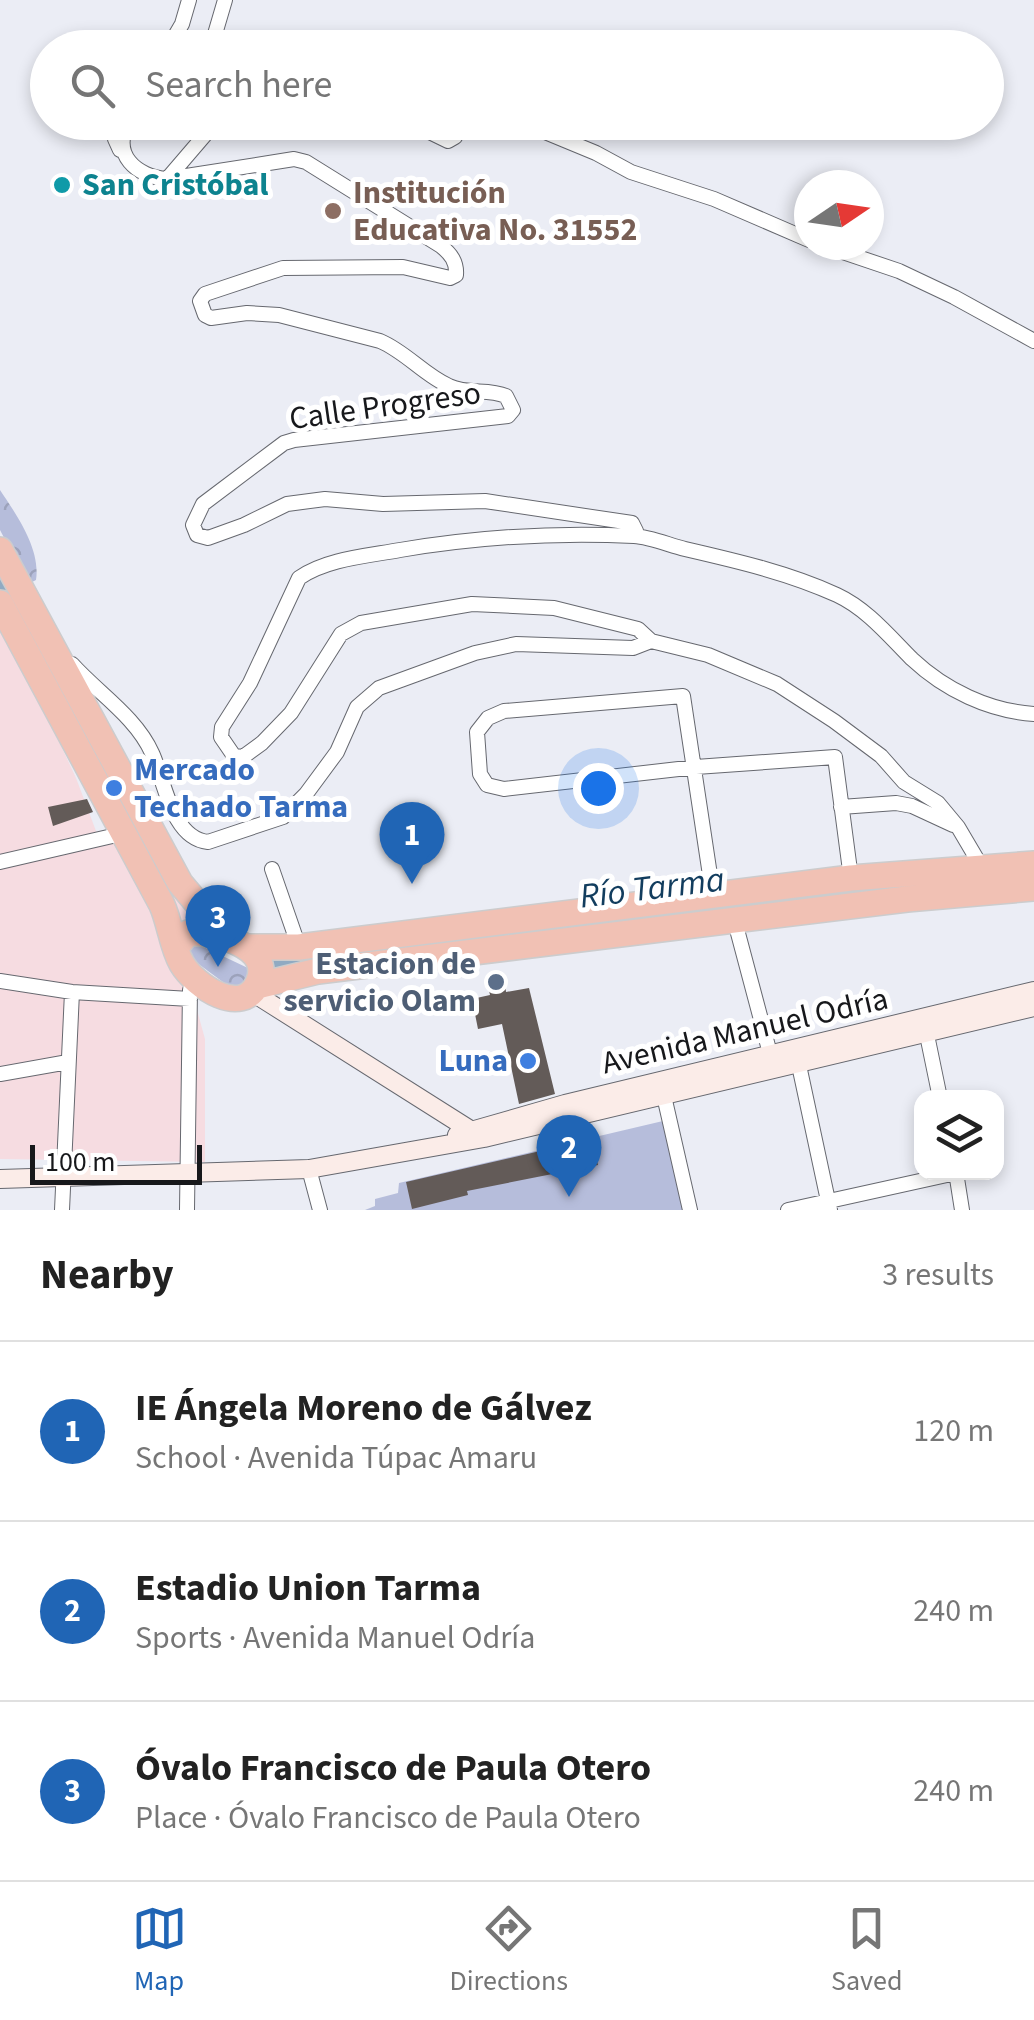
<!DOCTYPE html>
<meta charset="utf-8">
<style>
body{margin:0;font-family:"Source Sans 3",sans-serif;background:#f6f6f6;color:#222}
.controls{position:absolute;right:30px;bottom:30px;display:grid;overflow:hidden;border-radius:20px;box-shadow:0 5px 15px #0003}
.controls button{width:90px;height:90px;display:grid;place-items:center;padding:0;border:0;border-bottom:2px solid #e0e0e0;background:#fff;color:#222;font:50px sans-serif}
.compass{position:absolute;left:794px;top:170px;width:90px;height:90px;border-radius:50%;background:#fff;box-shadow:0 5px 15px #0003;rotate:77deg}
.scale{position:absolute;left:30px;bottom:25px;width:172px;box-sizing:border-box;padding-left:10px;border:5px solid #17181b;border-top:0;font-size:28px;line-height:35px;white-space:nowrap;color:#17181b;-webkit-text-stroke:8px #fff;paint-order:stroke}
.you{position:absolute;left:598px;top:788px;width:35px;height:35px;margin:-25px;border:8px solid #fff;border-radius:50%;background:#1a73e8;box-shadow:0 0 0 15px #1a73e833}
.badge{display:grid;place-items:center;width:65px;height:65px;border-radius:50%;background:#2065b5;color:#fff;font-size:32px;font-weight:700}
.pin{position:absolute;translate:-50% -82px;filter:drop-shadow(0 2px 5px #0008)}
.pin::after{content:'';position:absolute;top:52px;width:35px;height:30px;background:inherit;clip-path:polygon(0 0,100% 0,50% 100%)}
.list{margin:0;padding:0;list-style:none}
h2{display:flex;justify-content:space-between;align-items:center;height:130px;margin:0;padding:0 40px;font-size:42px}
h2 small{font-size:32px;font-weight:400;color:#767676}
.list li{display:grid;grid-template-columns:65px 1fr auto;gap:30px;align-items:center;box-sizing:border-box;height:180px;padding:0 40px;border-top:2px solid #e0e0e0}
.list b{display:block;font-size:38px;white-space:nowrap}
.list p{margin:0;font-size:32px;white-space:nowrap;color:#767676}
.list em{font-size:32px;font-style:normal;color:#767676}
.icon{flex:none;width:55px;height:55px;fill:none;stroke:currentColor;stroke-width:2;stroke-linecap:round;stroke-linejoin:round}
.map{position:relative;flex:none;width:1034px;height:1210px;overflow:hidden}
.search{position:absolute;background:#fff;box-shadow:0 5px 15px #0003;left:30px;right:30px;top:30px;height:110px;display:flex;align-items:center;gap:25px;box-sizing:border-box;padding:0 35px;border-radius:55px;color:#767676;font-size:38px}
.sheet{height:670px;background:#fff}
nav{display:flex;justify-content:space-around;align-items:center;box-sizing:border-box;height:140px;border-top:2px solid #e0e0e0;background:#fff;font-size:28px;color:#767676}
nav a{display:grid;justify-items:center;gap:5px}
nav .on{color:#2065b5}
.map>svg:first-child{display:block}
.commercial{fill:#f6dce1}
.forest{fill:url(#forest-crowns)}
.pitch{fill:#b6bddb}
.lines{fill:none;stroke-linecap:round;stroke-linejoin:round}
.river{stroke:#90aac2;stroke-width:20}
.building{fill:#635b58}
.street-casing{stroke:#66686f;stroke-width:16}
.secondary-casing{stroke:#66686f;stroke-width:20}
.highway-casing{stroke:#cccccd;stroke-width:28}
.street{stroke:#fff;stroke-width:14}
.secondary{stroke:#fbece8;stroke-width:18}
.highway{stroke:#f1c1b4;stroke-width:25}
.culture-dot{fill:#0f9aa8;stroke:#fff;stroke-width:4}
.education-dot{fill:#8d6e63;stroke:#fff;stroke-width:4}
.shop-dot{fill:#3f7fe0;stroke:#fff;stroke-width:4}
.service-dot{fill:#5c6f8a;stroke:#fff;stroke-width:4}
.labels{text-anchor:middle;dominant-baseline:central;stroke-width:10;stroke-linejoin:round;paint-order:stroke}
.culture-label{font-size:32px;font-weight:bold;fill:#0d838f;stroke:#fff;text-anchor:start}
.education-label{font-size:32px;font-weight:bold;fill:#785e54;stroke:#fff;text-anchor:start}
.street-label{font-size:32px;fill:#17181b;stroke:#fff}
.shop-label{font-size:32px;font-weight:bold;fill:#366cbe;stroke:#fff;text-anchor:start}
.service-label{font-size:32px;font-weight:bold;fill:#4e5e75;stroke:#fff;text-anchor:end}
.water-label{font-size:35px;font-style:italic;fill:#123d5e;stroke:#fff}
</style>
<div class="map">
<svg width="1034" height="1210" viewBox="0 0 1034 1210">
<defs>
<pattern id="forest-crowns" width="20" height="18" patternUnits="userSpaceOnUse" patternTransform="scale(2.5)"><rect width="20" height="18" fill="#b6bddb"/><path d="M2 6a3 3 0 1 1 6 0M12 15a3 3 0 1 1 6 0" fill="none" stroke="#9ca2bb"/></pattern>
</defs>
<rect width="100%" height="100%" fill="#ebedf5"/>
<path class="commercial" d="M 0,632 L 43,707 L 76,778 L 96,831 L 116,841 L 33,649 L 45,646 L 196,914 L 190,925 L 179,918 L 181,952 L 205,1039 L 205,1162 L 0,1159 Z"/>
<path class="forest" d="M 0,490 C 16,514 41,549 36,580 L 30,583 L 25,578 L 0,530 Z
M 191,941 L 250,969 L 252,981 L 231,988 L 185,954 Z"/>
<path class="pitch" d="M 663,1121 L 683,1210 L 365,1210 L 375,1206 L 375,1199 L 398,1193 L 399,1183 Z"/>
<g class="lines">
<path class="river" d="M 0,578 L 15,605
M 799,900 L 929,884
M 276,959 L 293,962 L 334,958"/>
</g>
<path class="building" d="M 87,799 L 93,812 L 53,826 L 48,807 Z
M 504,974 L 506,992 L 529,988 L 555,1094 L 519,1104 L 502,1024 L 478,1029 L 472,999 L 490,995 L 486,977 Z
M 592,1139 L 598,1165 L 467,1191 L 468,1195 L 412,1209 L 406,1182 Z"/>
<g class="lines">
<g class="street-casing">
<path id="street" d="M 168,48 L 182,24 L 189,0
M 206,48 L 215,34 L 225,0
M 115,122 L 115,139 L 120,150
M 129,122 C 110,154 137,177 167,179 L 294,159 L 306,162 L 441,246 C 451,254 457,262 456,275 L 450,278 L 403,267 L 283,268 L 205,294 L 200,301 L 205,315 L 211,318 L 247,313 L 279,315 L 380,341 C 406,352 424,375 449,386 C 468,395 488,388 506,396 L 513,410 L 508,416 L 294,440 L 284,443 L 203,504 L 193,525 L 197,535 L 208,538 L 244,525 L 287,504 L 325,499 L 383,504 L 485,501 L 632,523 L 636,531 L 633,536
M 409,122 L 448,141 L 455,137 L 458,130 L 452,122
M 521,122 L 596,153 L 631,172 L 714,199 L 809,240
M 168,178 L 216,122
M 822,245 L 899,271 L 954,297 L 1034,341
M 72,664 C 98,693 136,717 152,753 C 165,781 171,838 208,842 L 283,817 L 306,794 L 337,752 L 357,707 L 379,688 L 475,653 L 516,644 L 633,648 L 651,641
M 841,807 L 896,803 L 912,806 L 953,825
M 0,862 L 121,834
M 981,866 L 958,827 L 938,803 L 904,782 L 881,756 L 834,721 L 777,684 L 708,655 L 651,641 L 638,629 L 554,608 L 472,604 L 361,623 L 341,634 L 291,713 L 262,743 L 243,757 L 234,756 L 221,737 L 222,727 L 250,683 L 299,578 C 326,559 367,556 400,550 C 478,537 555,532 634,536 C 650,537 669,545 685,549 C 737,561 789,573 837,595 C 867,609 889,636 912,659 C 945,690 989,711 1034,714
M 272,869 L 299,947
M 713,895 L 683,696 L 504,711 L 488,718 L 477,732 L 480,774 L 487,785 L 504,789 L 696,767 L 835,757 L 851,878
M 735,922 L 772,1061
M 0,981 L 72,992 L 190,999
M 927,1035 L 940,1098
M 797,1056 L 830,1210
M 0,1074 L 68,1062
M 664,1096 L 690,1210
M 309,1169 L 320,1210
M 956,1172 L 962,1210
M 62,1210 L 72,992
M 187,1210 L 190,990 L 195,980
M 788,1210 L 956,1173"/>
</g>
<g class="secondary-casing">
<path id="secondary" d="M 252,992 L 475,1133
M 457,1135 L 565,1104 L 1034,991
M 0,1179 L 309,1169 L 484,1138 L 1034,1007"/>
</g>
<g class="highway-casing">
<path id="highway" d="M 0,550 L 180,883 L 224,935
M 0,603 L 162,905 C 170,923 172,947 182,964 C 195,986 242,1018 258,983 C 275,946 214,931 188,933 L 176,947
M 247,947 L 299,947 L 851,878 L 1034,864
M 257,986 L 318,971 L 907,899 L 1034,888"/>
</g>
<use href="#street" class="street"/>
<use href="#secondary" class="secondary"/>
<use href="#highway" class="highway"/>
</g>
<circle class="culture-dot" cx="62" cy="185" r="10"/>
<circle class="education-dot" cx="333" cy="211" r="10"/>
<g class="shop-dot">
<circle cx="114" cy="788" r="10"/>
<circle cx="528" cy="1061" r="10"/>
</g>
<circle class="service-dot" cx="496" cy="982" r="10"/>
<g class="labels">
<g class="culture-label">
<text x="82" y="185">San Cristóbal</text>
</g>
<g class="education-label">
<text x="353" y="193">Institución<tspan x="353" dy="37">Educativa No. 31552</tspan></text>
</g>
<g class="street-label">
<text transform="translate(385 406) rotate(-8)">Calle Progreso</text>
<text transform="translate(745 1031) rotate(-13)">Avenida Manuel Odría</text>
</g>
<g class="shop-label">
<text x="134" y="770">Mercado<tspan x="134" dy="37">Techado Tarma</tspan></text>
<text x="508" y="1061" text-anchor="end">Luna</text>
</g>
<g class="service-label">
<text x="476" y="964">Estacion de<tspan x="476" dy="37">servicio Olam</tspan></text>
</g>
<g class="water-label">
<text transform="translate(652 888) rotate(-7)">Río Tarma</text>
</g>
</g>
</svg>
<div class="controls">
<button><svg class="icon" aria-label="layers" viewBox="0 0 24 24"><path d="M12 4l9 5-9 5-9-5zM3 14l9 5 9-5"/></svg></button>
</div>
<svg class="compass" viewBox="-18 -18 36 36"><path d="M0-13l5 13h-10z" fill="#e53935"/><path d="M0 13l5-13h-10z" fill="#767676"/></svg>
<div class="scale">100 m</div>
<div class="you"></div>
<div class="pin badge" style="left:412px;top:884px">1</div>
<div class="pin badge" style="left:569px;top:1197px">2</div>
<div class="pin badge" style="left:218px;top:967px">3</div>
<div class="search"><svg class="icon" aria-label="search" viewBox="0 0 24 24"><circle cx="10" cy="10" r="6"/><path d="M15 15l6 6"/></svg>Search here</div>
</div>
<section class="sheet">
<h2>Nearby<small>3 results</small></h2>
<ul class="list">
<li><span class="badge">1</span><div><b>IE Ángela Moreno de Gálvez</b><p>School · Avenida Túpac Amaru</p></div><em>120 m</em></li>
<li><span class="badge">2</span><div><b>Estadio Union Tarma</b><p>Sports · Avenida Manuel Odría</p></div><em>240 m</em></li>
<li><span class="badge">3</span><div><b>Óvalo Francisco de Paula Otero</b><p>Place · Óvalo Francisco de Paula Otero</p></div><em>240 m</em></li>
</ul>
</section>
<nav>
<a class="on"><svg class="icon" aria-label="map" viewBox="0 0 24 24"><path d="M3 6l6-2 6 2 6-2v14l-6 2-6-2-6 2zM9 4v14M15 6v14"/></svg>Map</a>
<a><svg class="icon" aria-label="directions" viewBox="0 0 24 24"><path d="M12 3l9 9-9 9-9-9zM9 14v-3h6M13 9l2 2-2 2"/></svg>Directions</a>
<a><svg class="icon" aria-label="saved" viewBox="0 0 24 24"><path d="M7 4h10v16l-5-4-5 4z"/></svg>Saved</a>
</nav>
